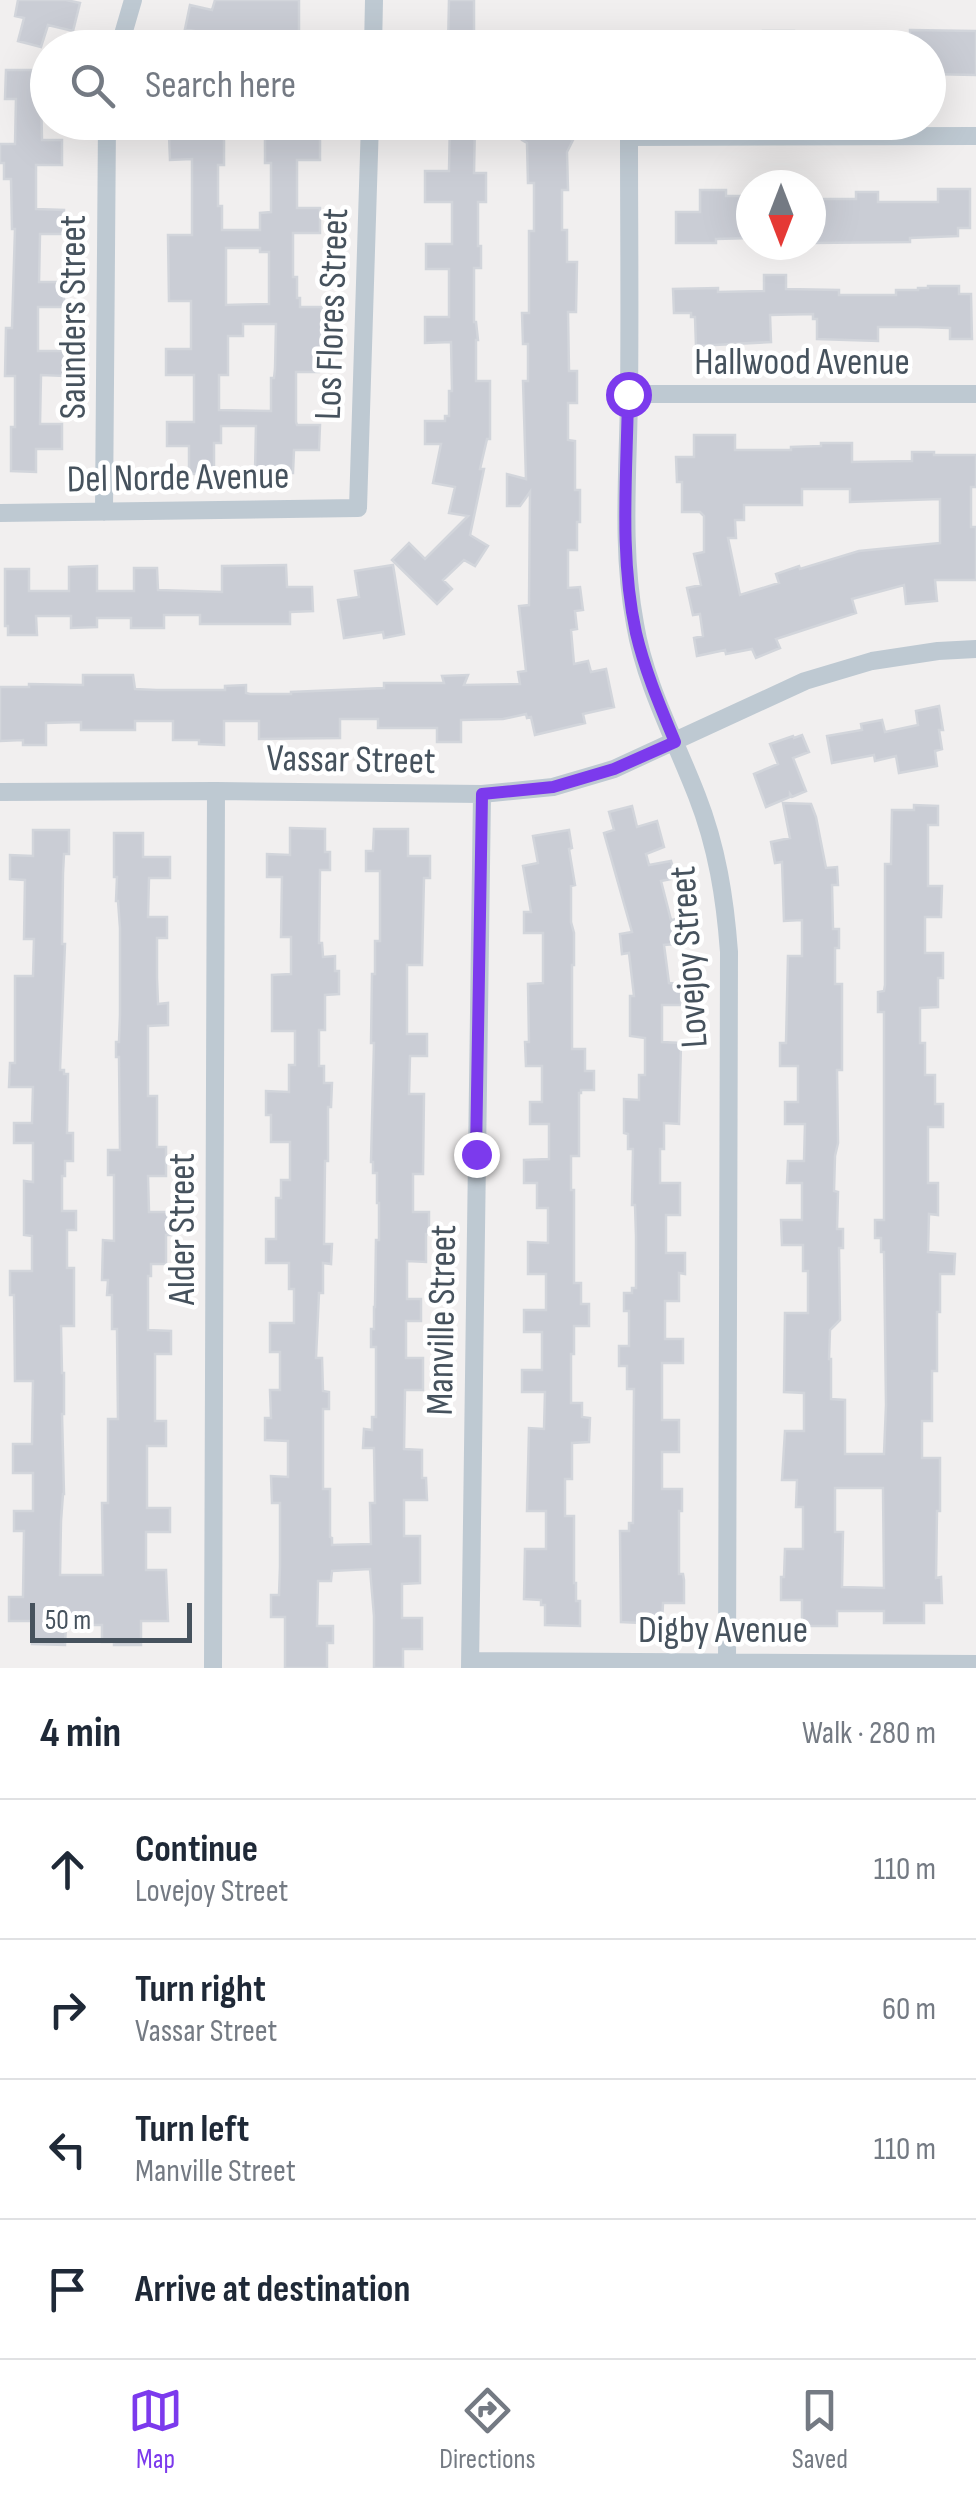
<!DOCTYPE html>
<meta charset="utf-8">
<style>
body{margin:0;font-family:"Sofia Sans Condensed",sans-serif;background:#f6f6f7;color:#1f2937}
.compass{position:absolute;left:736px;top:170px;width:90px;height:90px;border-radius:50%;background:#fff;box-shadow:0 10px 40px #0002;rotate:180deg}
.scale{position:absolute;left:30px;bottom:25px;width:162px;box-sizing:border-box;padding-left:10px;border:5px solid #46525d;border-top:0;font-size:28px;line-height:35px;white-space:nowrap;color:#46525d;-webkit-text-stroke:8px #fff;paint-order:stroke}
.stop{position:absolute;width:30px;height:30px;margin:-22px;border:8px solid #7c3aed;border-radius:50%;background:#fff}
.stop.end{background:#7c3aed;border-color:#fff;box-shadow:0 2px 10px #0008}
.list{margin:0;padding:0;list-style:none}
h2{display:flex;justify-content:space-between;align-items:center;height:130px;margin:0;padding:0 40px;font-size:42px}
h2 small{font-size:32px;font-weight:400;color:#747a83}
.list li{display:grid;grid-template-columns:65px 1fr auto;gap:30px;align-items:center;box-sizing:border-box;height:140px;padding:0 40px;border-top:2px solid #e0e1e3}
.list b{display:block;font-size:38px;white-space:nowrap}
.list p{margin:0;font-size:32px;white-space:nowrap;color:#747a83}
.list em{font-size:32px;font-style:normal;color:#747a83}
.icon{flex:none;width:55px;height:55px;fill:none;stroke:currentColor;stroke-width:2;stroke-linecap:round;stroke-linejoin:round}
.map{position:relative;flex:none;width:976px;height:1668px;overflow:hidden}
.search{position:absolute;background:#fff;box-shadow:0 10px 40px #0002;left:30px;right:30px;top:30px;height:110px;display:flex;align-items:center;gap:25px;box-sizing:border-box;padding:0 35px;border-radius:55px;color:#747a83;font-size:38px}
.sheet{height:690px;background:#fff}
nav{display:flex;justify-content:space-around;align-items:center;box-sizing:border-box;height:140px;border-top:2px solid #e0e1e3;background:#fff;font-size:28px;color:#747a83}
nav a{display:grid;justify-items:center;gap:5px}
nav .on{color:#7c3aed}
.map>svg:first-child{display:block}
.building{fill:#cacdd5;stroke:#d2d5db;stroke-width:2.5;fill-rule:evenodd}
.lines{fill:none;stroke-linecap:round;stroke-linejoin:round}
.minor{stroke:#bec9d2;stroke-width:18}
.route{stroke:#7c3aed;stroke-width:12}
.labels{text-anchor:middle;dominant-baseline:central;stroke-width:9;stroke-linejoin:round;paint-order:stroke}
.street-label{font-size:38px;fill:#46525d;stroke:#fff}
</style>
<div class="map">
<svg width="976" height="1668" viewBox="0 0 976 1668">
<rect width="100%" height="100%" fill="#f1efef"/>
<path class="building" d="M 18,0 L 66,0 L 80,3 L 73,31 L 48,25 L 41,47 L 18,41 L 24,18 L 15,16 Z
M 215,0 L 299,0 L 299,48 L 273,48 L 273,41 L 259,41 L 228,33 L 227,38 L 185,29 L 190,5 L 212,10 Z
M 449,0 L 474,0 L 474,48 L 448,48 Z
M 910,30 L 976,31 L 976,75 L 928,74 L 928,48 L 910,48 Z
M 763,31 L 794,31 L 794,48 L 763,48 Z
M 6,70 L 48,70 L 48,94 L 41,93 L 42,140 L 62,140 L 62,165 L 36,165 L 36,209 L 64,210 L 63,234 L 40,234 L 39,282 L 64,282 L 64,307 L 38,307 L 38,351 L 64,351 L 64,376 L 41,375 L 40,424 L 62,424 L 62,449 L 36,449 L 36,472 L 11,471 L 11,427 L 15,427 L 15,376 L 5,376 L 6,328 L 12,328 L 15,229 L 12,229 L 11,179 L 4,179 L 4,163 L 0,163 L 0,144 L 15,144 L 16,99 L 5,99 Z
M 450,122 L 475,122 L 474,173 L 486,173 L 486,202 L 478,202 L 478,246 L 481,246 L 481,268 L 474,268 L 474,322 L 476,322 L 478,340 L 476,340 L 476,381 L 490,381 L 490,439 L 487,439 L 480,469 L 484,469 L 470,535 L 488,546 L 475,566 L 464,560 L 443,580 L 452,589 L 437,604 L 392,560 L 409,543 L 425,559 L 468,516 L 449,513 L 455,487 L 433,483 L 441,444 L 425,444 L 425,421 L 445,421 L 445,416 L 449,416 L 449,391 L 452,391 L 451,342 L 425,343 L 425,317 L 449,317 L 449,269 L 426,269 L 426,244 L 452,244 L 452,202 L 425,202 L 425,171 L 449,171 Z
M 530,122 L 565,122 L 559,134 L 573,140 L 567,152 L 568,190 L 562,190 L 562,230 L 567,230 L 567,262 L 577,262 L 576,312 L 568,312 L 569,371 L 577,371 L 577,403 L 568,403 L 568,440 L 575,441 L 575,490 L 580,490 L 580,522 L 577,522 L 577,550 L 568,550 L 568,588 L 580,587 L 583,610 L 575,611 L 577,629 L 571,630 L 574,664 L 588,661 L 591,672 L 606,669 L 614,707 L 583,714 L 585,723 L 535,735 L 531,717 L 527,718 L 526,714 L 503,719 L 461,720 L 461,742 L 437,742 L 437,728 L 378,728 L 378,719 L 340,719 L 340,738 L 259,739 L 259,721 L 224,721 L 224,745 L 199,744 L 199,740 L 173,740 L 173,721 L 135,721 L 135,730 L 81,730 L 81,722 L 46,723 L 46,745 L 23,745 L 23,740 L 0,741 L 0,687 L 29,687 L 29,684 L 83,685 L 83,675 L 133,675 L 135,689 L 156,690 L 225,690 L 225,686 L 246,685 L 246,693 L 250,694 L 291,694 L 291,692 L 384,688 L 384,683 L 444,683 L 442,676 L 468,675 L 464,685 L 520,684 L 518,672 L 526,671 L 519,606 L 529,605 L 530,492 L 520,506 L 507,506 L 507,474 L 526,479 L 523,381 L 528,381 L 528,344 L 523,344 L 522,313 L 529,313 L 529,231 L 534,231 L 534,183 L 528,183 L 527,143 L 522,140 Z
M 169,135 L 224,135 L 224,165 L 218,165 L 218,206 L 222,206 L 222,230 L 260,230 L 260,213 L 271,212 L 271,163 L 265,163 L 265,137 L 320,135 L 320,160 L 297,160 L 297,208 L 320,208 L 320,233 L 293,233 L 293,277 L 297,277 L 297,298 L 300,298 L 300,307 L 322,307 L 319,372 L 296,372 L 296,422 L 297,425 L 320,425 L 319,450 L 294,450 L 293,473 L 255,472 L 256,426 L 221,426 L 221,443 L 214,443 L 214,474 L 189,474 L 189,446 L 167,446 L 167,422 L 194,422 L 194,375 L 166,375 L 166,349 L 191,349 L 191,301 L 169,301 L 168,235 L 192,235 L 192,159 L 170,160 ZM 226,248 L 260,248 L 260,252 L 269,252 L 269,304 L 226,305 ZM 243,324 L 276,324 L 275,369 L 274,378 L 271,378 L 271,411 L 219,410 L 219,375 L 228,375 L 228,336 L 243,336 Z
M 938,189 L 970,189 L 970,228 L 958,228 L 958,236 L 910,238 L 910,242 L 811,243 L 811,199 L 856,199 L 856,192 L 878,192 L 878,202 L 938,202 Z
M 700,190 L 726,190 L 726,196 L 751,196 L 751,238 L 716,239 L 716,243 L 676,243 L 676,212 L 700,212 Z
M 764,275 L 786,275 L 786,289 L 839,290 L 839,295 L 896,295 L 896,290 L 918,290 L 918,288 L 928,288 L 928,286 L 959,286 L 959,294 L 971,294 L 972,339 L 950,339 L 950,328 L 918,327 L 878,327 L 878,341 L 817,339 L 817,319 L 813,319 L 813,314 L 770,315 L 771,342 L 696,346 L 695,317 L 691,317 L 691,313 L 674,313 L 673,289 L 718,288 L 718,292 L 764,291 Z
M 694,435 L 735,435 L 735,450 L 791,450 L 791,447 L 821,446 L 821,443 L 852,443 L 852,462 L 912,461 L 912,452 L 934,452 L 934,455 L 976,455 L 976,487 L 971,487 L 971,527 L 976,527 L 976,580 L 935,580 L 937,601 L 906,604 L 904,585 L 852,599 L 856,613 L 776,639 L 780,648 L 756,658 L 752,649 L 726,654 L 725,650 L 697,656 L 694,638 L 703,636 L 700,614 L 693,615 L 687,588 L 701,585 L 694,554 L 704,552 L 704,516 L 700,512 L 682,512 L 682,482 L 677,482 L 676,457 L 694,457 ZM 802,489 L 850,489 L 850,502 L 940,499 L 940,543 L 859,551 L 800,569 L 799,566 L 776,574 L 779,583 L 740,595 L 728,538 L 736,538 L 735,520 L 744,520 L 744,505 L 802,505 Z
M 286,565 L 287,587 L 312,587 L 313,611 L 290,612 L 290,624 L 200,624 L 200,615 L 164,615 L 164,628 L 131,628 L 131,618 L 97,618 L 97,627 L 71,628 L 71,616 L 36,616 L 37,635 L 8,635 L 8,626 L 5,626 L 5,569 L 29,569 L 29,591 L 69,591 L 69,567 L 97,566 L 97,591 L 134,591 L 134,568 L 157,568 L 158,590 L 222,592 L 222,566 Z
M 393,565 L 404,634 L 384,638 L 383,632 L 344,638 L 338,600 L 359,597 L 355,571 Z
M 939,706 L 943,730 L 939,730 L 942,749 L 935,751 L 937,766 L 899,773 L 896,756 L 875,761 L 874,755 L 832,763 L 827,736 L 862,730 L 861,724 L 882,720 L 885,732 L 918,725 L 916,711 Z
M 802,735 L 809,752 L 793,758 L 806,791 L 792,797 L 790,794 L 790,797 L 766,807 L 754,774 L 778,764 L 770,744 L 793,736 L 794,738 Z
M 783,803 L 811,804 L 816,817 L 826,868 L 837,867 L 838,885 L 832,885 L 833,929 L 839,929 L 839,948 L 835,948 L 835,984 L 842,984 L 842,1070 L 837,1070 L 838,1143 L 835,1156 L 834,1191 L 838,1192 L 837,1229 L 843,1229 L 843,1248 L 839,1248 L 840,1320 L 830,1330 L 829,1359 L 831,1359 L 831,1399 L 845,1400 L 845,1454 L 884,1454 L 886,1405 L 884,1252 L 881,1252 L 881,1238 L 875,1238 L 875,1220 L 884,1220 L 884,1012 L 878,1012 L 878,992 L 884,991 L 885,985 L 885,864 L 891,864 L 892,810 L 914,810 L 914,805 L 938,806 L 938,825 L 928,825 L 928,886 L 942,886 L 941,917 L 925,917 L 925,953 L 943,953 L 943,978 L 938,978 L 938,1007 L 920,1008 L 920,1043 L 925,1043 L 925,1075 L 935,1075 L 935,1104 L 943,1104 L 943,1127 L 928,1127 L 928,1183 L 938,1183 L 938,1215 L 929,1214 L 928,1252 L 955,1254 L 954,1274 L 940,1274 L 940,1312 L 937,1312 L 937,1371 L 932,1371 L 932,1421 L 922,1421 L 922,1458 L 940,1458 L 940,1511 L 937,1511 L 936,1578 L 941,1577 L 942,1603 L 924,1603 L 924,1623 L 884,1623 L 884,1611 L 837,1611 L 837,1626 L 802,1626 L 802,1600 L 781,1600 L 781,1577 L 784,1577 L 785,1549 L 803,1549 L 803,1507 L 796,1507 L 797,1480 L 782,1480 L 785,1431 L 804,1431 L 804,1393 L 784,1392 L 785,1313 L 808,1313 L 808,1271 L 803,1271 L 803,1245 L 782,1245 L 781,1220 L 802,1220 L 802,1183 L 787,1183 L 788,1161 L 804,1161 L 805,1124 L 785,1124 L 785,1102 L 798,1102 L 798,1066 L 780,1066 L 780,1043 L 786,1043 L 788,956 L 802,956 L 802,920 L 784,921 L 782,862 L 775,863 L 771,842 L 790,838 ZM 835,1488 L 883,1488 L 884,1588 L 842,1587 L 843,1532 L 835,1532 Z
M 632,806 L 637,827 L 657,821 L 664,847 L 646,854 L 649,865 L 671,861 L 676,878 L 661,881 L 671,920 L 683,918 L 686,943 L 664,945 L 669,983 L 681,984 L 681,1005 L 662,1005 L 662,1042 L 681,1043 L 679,1124 L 664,1123 L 664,1149 L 660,1149 L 660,1183 L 680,1183 L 680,1215 L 666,1215 L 666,1253 L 685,1253 L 685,1274 L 679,1273 L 679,1301 L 665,1301 L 665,1339 L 683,1339 L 683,1363 L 662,1363 L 662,1420 L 679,1420 L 679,1452 L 662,1452 L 662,1489 L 682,1489 L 682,1511 L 679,1511 L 679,1574 L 683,1574 L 684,1580 L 684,1603 L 663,1603 L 662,1624 L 621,1622 L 620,1531 L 629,1531 L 629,1523 L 633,1523 L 634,1389 L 627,1389 L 627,1366 L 619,1366 L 619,1346 L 629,1346 L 629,1311 L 624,1311 L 624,1293 L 632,1293 L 632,1288 L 636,1288 L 636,1236 L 635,1205 L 632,1205 L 633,1149 L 628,1149 L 628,1134 L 624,1133 L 624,1099 L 639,1100 L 639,1075 L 645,1075 L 645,1038 L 630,1036 L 630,996 L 634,996 L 629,953 L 622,954 L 620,934 L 632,932 L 604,833 L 614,830 L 609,812 Z
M 290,828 L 325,829 L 325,852 L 330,852 L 330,870 L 320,870 L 319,943 L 322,943 L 323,957 L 335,956 L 335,971 L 339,971 L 339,994 L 325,995 L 325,1030 L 319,1030 L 319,1066 L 324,1066 L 324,1083 L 332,1083 L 331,1107 L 328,1107 L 328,1161 L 325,1161 L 324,1244 L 332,1244 L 331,1264 L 323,1263 L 323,1293 L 319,1293 L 316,1358 L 322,1358 L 323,1391 L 329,1392 L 329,1409 L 323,1409 L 323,1489 L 330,1489 L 330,1537 L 332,1538 L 332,1545 L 371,1544 L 370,1503 L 375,1503 L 374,1448 L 363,1448 L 364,1429 L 372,1430 L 372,1417 L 376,1417 L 376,1347 L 371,1347 L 371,1329 L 374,1329 L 374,1307 L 375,1307 L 376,1240 L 379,1240 L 379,1203 L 377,1203 L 377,1173 L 373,1173 L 373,1162 L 371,1162 L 374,1043 L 371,1043 L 372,974 L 375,974 L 375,941 L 380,941 L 380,871 L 366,871 L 366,851 L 373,851 L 374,829 L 408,829 L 408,856 L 430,856 L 430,878 L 424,878 L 422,965 L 407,965 L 407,1034 L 427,1034 L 427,1056 L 410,1056 L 409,1094 L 424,1094 L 423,1174 L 413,1174 L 413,1212 L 429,1212 L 429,1234 L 426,1234 L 426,1262 L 407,1261 L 407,1299 L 421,1299 L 421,1321 L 406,1321 L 406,1358 L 423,1358 L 423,1390 L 405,1390 L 404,1449 L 422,1450 L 422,1478 L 426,1478 L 427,1500 L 404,1500 L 404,1536 L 420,1536 L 420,1583 L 402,1584 L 402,1618 L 422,1618 L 422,1649 L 403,1649 L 403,1668 L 374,1668 L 374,1616 L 370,1569 L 332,1571 L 331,1581 L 318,1581 L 317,1626 L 333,1626 L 333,1643 L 327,1643 L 327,1668 L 285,1668 L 285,1617 L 271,1617 L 271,1595 L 279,1595 L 280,1567 L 280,1503 L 272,1503 L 271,1476 L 288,1477 L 288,1441 L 265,1440 L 265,1418 L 271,1418 L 270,1390 L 280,1390 L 280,1352 L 270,1352 L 270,1323 L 294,1323 L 294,1289 L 289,1289 L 289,1263 L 266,1263 L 266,1239 L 276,1239 L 276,1198 L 281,1198 L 281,1180 L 290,1180 L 290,1142 L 271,1142 L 271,1115 L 266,1115 L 266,1091 L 289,1092 L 289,1065 L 295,1065 L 295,1031 L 272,1031 L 272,975 L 291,974 L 291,937 L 281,937 L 282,877 L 267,877 L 267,854 L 290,855 Z
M 33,830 L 69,830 L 69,854 L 64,854 L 63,873 L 62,944 L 65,944 L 60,1070 L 64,1070 L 64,1074 L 68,1074 L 67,1133 L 73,1133 L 73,1161 L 65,1161 L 65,1176 L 62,1176 L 62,1211 L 76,1211 L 76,1230 L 67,1230 L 67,1268 L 74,1268 L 74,1326 L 61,1326 L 62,1373 L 64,1373 L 64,1414 L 62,1414 L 64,1494 L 63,1494 L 61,1521 L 60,1575 L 103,1575 L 102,1503 L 108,1503 L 108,1419 L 118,1419 L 117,1329 L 112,1329 L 112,1295 L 107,1295 L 108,1280 L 102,1280 L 103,1240 L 114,1241 L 114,1175 L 108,1175 L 108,1150 L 120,1150 L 119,1057 L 116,1057 L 116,1042 L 119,1042 L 120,1015 L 120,928 L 118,901 L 116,901 L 117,877 L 114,877 L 114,833 L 143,833 L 143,857 L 170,857 L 170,878 L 149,878 L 148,917 L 167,917 L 167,938 L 157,938 L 157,978 L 158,1004 L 168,1003 L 168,1025 L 148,1026 L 148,1096 L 157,1096 L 157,1147 L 166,1147 L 166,1176 L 148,1176 L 149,1212 L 171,1212 L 172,1235 L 166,1235 L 166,1264 L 151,1264 L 151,1276 L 148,1276 L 148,1330 L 171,1331 L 171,1354 L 155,1354 L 155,1421 L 166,1421 L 166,1446 L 147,1446 L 147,1508 L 170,1508 L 170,1532 L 146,1532 L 146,1570 L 166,1570 L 168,1621 L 141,1621 L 141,1645 L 114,1645 L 114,1642 L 102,1642 L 102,1625 L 66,1625 L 65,1645 L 32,1644 L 32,1621 L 9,1621 L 9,1597 L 23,1597 L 24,1531 L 14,1531 L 14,1511 L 33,1511 L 33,1473 L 13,1473 L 13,1444 L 32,1444 L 33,1381 L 15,1381 L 14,1295 L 10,1295 L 10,1271 L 32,1271 L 32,1236 L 24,1235 L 24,1181 L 33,1182 L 33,1143 L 14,1143 L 14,1123 L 32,1123 L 33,1087 L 9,1087 L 10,1063 L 15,1063 L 15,976 L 33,976 L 34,939 L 24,939 L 25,880 L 10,879 L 10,855 L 33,856 Z
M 569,830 L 572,848 L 569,849 L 575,885 L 571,886 L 571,922 L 574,933 L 574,965 L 572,965 L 572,1049 L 585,1049 L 585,1071 L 594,1071 L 594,1090 L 581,1090 L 581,1093 L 579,1093 L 579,1156 L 571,1156 L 571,1190 L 574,1190 L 574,1283 L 581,1283 L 581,1304 L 589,1304 L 589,1326 L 574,1326 L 574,1354 L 571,1354 L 571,1403 L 582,1403 L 582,1417 L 590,1418 L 589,1442 L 572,1443 L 572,1479 L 565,1479 L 565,1516 L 574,1516 L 574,1583 L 576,1583 L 576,1601 L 580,1601 L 580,1626 L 545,1625 L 545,1605 L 541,1605 L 541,1600 L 524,1599 L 525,1549 L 546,1549 L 546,1511 L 527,1511 L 529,1428 L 544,1429 L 545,1392 L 522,1392 L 522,1370 L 542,1370 L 542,1332 L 524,1332 L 524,1310 L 546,1310 L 546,1274 L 528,1274 L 528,1242 L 548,1243 L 548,1208 L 537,1208 L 537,1183 L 524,1183 L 524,1160 L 549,1159 L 549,1124 L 530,1124 L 530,1102 L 542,1102 L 542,1066 L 526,1066 L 525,1042 L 529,1042 L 528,984 L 543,983 L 543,933 L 524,933 L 524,912 L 531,912 L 523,866 L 538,863 L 533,836 Z"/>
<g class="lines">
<path class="minor" d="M 119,48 L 133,0
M 373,48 L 374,0
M 629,394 L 976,394
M 104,512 L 107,122
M 0,513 L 358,508 L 370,122
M 0,792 L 216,791 L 482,794 L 553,787 L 614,769 L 805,681 L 872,661 L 938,651 L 976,649
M 470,1661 L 976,1664
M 213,1668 L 216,791
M 470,1668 L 482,794
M 727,1668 L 729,952 C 725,898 717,847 697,796 C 675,739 645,684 635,624 C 621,549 628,473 629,396 C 630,310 629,224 629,137 L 976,136"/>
</g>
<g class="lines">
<path class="route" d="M 476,1154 L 482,794 L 553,787 L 614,769 L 675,742 C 660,706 645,671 636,633 C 619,555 627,474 628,394"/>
</g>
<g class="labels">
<g class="street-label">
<text transform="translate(332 314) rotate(-88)">Los Flores Street</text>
<text transform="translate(73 317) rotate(-90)">Saunders Street</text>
<text x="802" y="362">Hallwood Avenue</text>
<text transform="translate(178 478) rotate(-1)">Del Norde Avenue</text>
<text transform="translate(351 760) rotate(1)">Vassar Street</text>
<text transform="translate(689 957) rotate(-94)">Lovejoy Street</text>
<text transform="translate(182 1229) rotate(-90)">Alder Street</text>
<text transform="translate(442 1320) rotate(-89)">Manville Street</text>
<text x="723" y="1630">Digby Avenue</text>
</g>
</g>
</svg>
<svg class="compass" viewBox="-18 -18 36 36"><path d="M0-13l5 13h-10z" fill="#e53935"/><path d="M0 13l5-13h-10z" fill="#747a83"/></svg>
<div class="scale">50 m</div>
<div class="stop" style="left:628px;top:394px"></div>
<div class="stop end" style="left:476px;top:1154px"></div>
<div class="search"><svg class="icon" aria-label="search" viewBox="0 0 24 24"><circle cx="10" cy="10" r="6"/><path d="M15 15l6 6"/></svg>Search here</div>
</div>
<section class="sheet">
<h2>4 min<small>Walk · 280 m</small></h2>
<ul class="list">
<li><svg class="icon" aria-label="ahead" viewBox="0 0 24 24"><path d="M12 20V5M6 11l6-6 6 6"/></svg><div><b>Continue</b><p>Lovejoy Street</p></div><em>110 m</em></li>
<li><svg class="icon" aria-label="right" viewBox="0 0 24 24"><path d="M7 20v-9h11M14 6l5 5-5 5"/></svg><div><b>Turn right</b><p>Vassar Street</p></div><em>60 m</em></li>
<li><svg class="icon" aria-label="left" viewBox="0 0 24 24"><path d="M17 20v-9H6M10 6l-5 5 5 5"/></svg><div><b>Turn left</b><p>Manville Street</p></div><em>110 m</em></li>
<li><svg class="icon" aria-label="arrive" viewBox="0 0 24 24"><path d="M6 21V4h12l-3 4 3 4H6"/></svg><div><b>Arrive at destination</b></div></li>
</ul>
</section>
<nav>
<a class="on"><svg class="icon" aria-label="map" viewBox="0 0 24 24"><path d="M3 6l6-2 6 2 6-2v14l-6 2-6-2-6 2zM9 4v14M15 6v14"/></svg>Map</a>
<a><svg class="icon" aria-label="directions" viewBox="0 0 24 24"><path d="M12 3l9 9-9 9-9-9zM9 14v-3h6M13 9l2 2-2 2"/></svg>Directions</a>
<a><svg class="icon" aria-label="saved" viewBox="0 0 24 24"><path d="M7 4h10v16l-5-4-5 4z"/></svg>Saved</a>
</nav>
